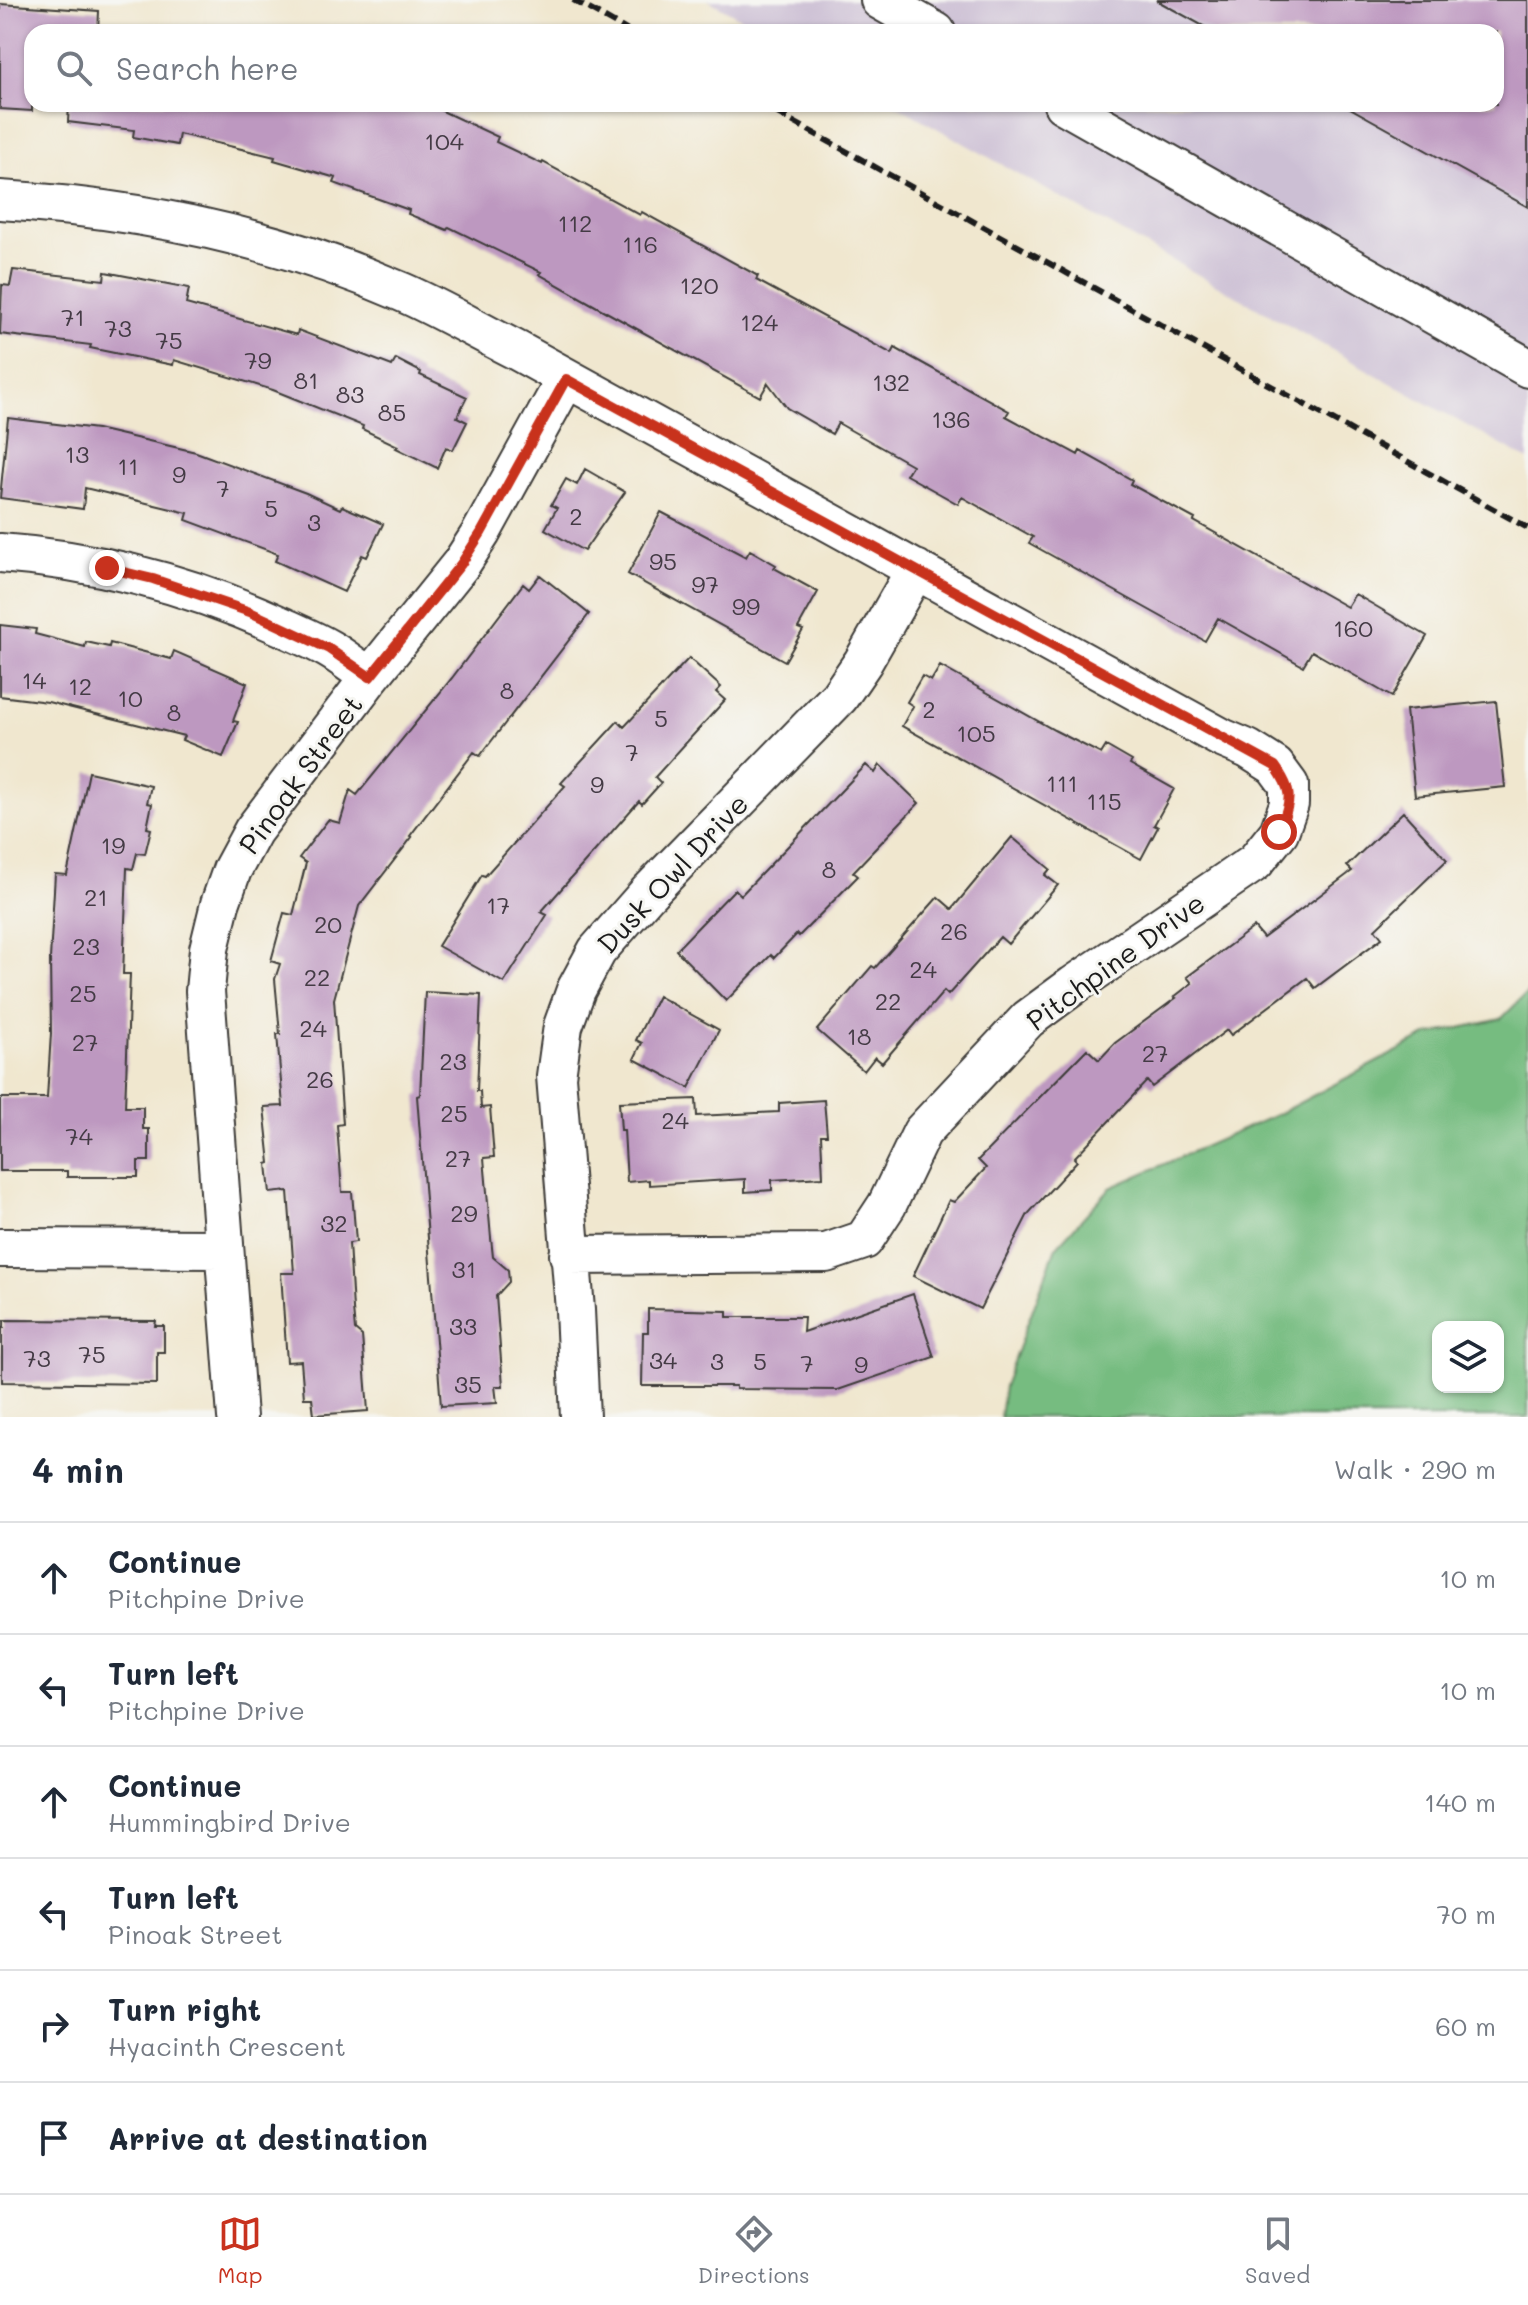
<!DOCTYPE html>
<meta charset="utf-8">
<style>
body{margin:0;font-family:Mali,sans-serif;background:#f6f6f7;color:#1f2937}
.controls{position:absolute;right:24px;bottom:24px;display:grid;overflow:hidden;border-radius:16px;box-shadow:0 2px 6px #0004}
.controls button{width:72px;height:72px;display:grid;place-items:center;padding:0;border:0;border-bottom:2px solid #e0e1e3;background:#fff;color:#1f2937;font:40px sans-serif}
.stop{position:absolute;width:24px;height:24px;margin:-18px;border:6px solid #c8321e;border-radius:50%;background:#fff}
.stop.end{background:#c8321e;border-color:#fff;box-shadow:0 2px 8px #0008}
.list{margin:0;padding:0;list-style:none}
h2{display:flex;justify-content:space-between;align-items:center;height:104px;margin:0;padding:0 32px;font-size:34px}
h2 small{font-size:26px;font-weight:400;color:#747a83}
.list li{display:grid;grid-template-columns:52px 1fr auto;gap:24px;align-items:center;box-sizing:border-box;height:112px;padding:0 32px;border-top:2px solid #e0e1e3}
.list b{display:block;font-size:30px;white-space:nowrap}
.list p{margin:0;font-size:26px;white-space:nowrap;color:#747a83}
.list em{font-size:26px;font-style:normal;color:#747a83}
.icon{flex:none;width:44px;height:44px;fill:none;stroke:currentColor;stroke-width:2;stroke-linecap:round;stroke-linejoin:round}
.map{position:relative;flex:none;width:1528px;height:1417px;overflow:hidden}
.search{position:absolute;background:#fff;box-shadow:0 2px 6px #0004;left:24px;right:24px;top:24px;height:88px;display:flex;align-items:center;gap:20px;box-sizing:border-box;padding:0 28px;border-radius:24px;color:#747a83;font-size:30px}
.sheet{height:776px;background:#fff}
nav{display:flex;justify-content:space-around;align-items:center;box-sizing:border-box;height:112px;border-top:2px solid #e0e1e3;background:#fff;font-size:22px;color:#747a83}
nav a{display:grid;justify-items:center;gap:4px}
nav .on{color:#c8321e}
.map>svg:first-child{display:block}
.industrial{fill:#ccbfd4}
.forest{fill:#76bc80;stroke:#496c4e;stroke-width:2;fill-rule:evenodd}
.building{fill:#bd98c0}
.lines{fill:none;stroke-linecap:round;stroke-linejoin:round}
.minor-casing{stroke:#3c3a37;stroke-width:42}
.minor{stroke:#fff;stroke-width:38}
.rail{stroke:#1c1c1c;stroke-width:6;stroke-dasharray:12 6;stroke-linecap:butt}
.route{stroke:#c8321e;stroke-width:10}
.labels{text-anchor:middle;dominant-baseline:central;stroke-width:6;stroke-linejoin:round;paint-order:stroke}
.number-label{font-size:24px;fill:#443b45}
.street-label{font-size:28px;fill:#1c1c1c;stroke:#f6f6f2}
</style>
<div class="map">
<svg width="1528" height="1417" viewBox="0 0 1528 1417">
<rect width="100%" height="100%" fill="#f6f6f2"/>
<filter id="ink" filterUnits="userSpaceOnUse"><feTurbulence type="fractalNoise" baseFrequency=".0125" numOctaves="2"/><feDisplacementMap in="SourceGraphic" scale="16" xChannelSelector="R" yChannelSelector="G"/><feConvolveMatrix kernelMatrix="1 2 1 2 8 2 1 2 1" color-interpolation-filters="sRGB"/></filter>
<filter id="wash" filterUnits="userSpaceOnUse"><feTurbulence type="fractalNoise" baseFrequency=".006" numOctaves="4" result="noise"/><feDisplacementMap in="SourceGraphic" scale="32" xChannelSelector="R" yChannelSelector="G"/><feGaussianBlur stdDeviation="1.8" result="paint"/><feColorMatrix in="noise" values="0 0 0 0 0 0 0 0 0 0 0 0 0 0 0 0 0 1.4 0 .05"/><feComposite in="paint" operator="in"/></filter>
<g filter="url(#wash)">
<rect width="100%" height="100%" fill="#f0e7cf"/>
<path class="industrial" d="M 708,0 L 1528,0 L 1528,460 L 894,104 L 1496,104 L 1496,32 L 765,32 Z"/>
<path class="forest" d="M 1528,992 L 1528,1417 L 1000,1417 L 1004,1386 L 1056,1247 L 1110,1188 L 1282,1112 L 1428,1035 L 1501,1019 ZM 1438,1327 L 1498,1327 L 1498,1387 L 1438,1387 Z"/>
<g id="blocks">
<path class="building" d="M 1156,0 L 1528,0 L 1528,207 L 1343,104 L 1496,104 L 1496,32 L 1214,32 Z
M 0,4 L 99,11 L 98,32 L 32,32 L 32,111 L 0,109 Z
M 69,104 L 423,104 L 438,109 L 498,137 L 496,142 L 542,164 L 543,162 L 640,215 L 642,212 L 758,276 L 756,280 L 892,354 L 895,348 L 1009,411 L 1006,416 L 1078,455 L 1080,451 L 1132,480 L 1130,484 L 1195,519 L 1194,521 L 1347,607 L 1355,594 L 1427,636 L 1392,697 L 1312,651 L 1303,666 L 1218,618 L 1205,641 L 1029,543 L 1033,537 L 962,497 L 958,504 L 906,475 L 912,465 L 838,423 L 832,434 L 787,408 L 768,383 L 760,397 L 590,303 L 539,274 L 541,272 L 449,227 L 447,230 L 408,214 L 409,210 L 334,183 L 336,178 L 274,160 L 275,157 L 179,134 L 177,145 L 133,137 L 134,130 L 68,122 Z
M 13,270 L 104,280 L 105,272 L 189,288 L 186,304 L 297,335 L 298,330 L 392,366 L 396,359 L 421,372 L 420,375 L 467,397 L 457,417 L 467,422 L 453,450 L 446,447 L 437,468 L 396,448 L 398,446 L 362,429 L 363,426 L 273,390 L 174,360 L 173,365 L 90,348 L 91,345 L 0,334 L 2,285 L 10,286 Z
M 8,418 L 97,429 L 196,452 L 306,493 L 340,509 L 342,506 L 383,524 L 367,557 L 362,555 L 344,592 L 275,561 L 278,554 L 186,520 L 188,513 L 85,488 L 83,509 L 0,498 Z
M 585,469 L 625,492 L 584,551 L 545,529 L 557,508 L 551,505 L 566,479 L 577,485 Z
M 661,512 L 746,557 L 750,550 L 776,565 L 774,568 L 818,592 L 798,628 L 803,630 L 785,661 L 628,574 Z
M 540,575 L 589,614 L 480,756 L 474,752 L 410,836 L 412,837 L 359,906 L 334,999 L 343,1124 L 337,1125 L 342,1192 L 352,1192 L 356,1242 L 349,1243 L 353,1309 L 355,1330 L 362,1336 L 368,1411 L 314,1415 L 312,1398 L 304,1398 L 301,1361 L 287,1362 L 281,1273 L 294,1273 L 288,1191 L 270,1193 L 267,1164 L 270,1163 L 264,1107 L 283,1106 L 277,1034 L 280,1034 L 275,979 L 280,964 L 271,961 L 284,913 L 293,915 L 306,863 L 299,858 L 328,820 L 340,823 L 350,790 L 357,795 L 452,678 L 523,584 L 529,589 Z
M 0,625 L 36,629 L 35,634 L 85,647 L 86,642 L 109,647 L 110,643 L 171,659 L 174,651 L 247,683 L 233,721 L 238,722 L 223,757 L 182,740 L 184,736 L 48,702 L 0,696 Z
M 689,658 L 721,687 L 716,692 L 725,700 L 655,777 L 661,783 L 642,804 L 639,801 L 541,912 L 547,915 L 504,983 L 438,946 L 482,875 L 485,876 L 565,786 L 561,783 L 618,721 L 624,727 Z
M 940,666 L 1054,730 L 1101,754 L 1106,746 L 1132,761 L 1130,764 L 1174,789 L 1154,825 L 1158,827 L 1141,859 L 902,726 L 913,706 L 907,702 L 922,676 L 931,681 Z
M 1496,701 L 1505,787 L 1415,796 L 1406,710 Z
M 866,765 L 875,773 L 880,765 L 919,803 L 853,872 L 858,876 L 799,936 L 797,934 L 774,958 L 771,955 L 726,1001 L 676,950 L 735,889 L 741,895 Z
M 89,772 L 151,786 L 147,803 L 152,804 L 147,828 L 151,829 L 145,854 L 137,853 L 133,869 L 127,868 L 123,974 L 130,974 L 125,1107 L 143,1107 L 143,1129 L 149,1129 L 149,1161 L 138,1161 L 138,1177 L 67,1177 L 67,1171 L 0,1171 L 0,1098 L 47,1098 L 51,1033 L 50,959 L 55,874 L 67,875 Z
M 1403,812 L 1447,860 L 1375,929 L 1382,938 L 1315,988 L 1307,978 L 1231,1035 L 1227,1030 L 1152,1087 L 1147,1081 L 1074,1158 L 1077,1161 L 1028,1214 L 980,1309 L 913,1276 L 949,1200 L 954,1202 L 986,1168 L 978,1160 L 1087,1049 L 1099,1060 L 1115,1043 L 1176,998 L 1174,997 L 1192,983 L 1187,977 L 1254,927 L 1263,938 L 1352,871 L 1347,866 Z
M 1012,837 L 1050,869 L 1045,875 L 1058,885 L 1008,944 L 1000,937 L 948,995 L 944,991 L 882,1063 L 875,1057 L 864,1071 L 817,1030 L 872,966 L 875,968 L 938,897 L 952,909 Z
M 425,992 L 481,995 L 477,1091 L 480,1091 L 481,1108 L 490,1107 L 494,1157 L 484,1158 L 491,1238 L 493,1257 L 508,1270 L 509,1282 L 496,1296 L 503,1386 L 495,1386 L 497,1403 L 441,1406 L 417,1096 L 420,1095 Z
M 658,996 L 719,1030 L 689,1088 L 634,1059 L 642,1043 L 636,1040 Z
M 696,1099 L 697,1116 L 779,1112 L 779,1103 L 824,1100 L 827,1135 L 821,1135 L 823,1177 L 772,1180 L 772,1190 L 745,1192 L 745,1179 L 649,1185 L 649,1180 L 627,1182 L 624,1130 L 621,1130 L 619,1102 Z
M 913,1294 L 934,1357 L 838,1390 L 736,1389 L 736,1386 L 642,1386 L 643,1332 L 648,1332 L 648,1309 L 727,1311 L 727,1317 L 804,1317 L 803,1332 Z
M 4,1320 L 156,1321 L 155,1326 L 164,1326 L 164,1352 L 157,1352 L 157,1384 L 2,1382 L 2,1328 L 4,1328 Z"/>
</g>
</g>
<g filter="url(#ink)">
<use href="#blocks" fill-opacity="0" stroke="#3c3a37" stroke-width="2"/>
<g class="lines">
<g class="minor-casing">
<path id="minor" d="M 880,0 L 936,32
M 1063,104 L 1528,368
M 0,200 C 137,208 276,237 402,292 C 441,309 478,331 516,350 L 1222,738 L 1248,749 L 1275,766 L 1289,785 L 1289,804 L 1279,832 L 1255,862 L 1074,985 L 1028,1019 L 922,1132 L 887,1205 L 864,1240 L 826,1253 L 569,1255
M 0,553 C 96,560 191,585 279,625 C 296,633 314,640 329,649 C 343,657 356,668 370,677
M 0,1248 L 223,1249
M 237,1417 L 205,991 L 209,949 L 220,904 L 232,870 L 253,831 L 370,677 L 461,564 L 481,533 L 566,379
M 580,1417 L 575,1310 L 556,1076 L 563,1026 L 576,990 L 597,951 L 647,894 L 839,697 L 863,662 L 916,569"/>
</g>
<use href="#minor" class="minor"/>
<path class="rail" d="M 573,0 L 630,32
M 761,104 L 1528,528"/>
</g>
</g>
<g class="lines" filter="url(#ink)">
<path class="route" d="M 107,568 L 153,579 L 250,612 L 329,649 L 370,677 L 461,564 L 481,533 L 566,379 L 1275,766 C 1295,794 1290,800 1279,832"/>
</g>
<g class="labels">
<g class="number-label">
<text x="444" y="140">104</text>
<text x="575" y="222">112</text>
<text x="640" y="243">116</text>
<text x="699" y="284">120</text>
<text x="73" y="316">71</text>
<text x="759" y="321">124</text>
<text x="118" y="327">73</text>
<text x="169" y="339">75</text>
<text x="258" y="359">79</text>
<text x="306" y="379">81</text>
<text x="891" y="381">132</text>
<text x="350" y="393">83</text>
<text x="392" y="411">85</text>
<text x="951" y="418">136</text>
<text x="77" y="453">13</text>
<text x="128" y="465">11</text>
<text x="179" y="473">9</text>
<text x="223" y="487">7</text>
<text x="271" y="507">5</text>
<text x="576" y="515">2</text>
<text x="314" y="521">3</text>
<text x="663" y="560">95</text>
<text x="705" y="583">97</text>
<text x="746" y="605">99</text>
<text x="1353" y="627">160</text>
<text x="34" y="679">14</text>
<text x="80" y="685">12</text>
<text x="507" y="689">8</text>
<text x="130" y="697">10</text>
<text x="929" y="708">2</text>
<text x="174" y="711">8</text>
<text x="661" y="717">5</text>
<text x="976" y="732">105</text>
<text x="632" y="751">7</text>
<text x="1062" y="782">111</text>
<text x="597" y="783">9</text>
<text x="1104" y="800">115</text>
<text x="113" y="844">19</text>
<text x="829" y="868">8</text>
<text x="96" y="896">21</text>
<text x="498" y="904">17</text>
<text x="328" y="923">20</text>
<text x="954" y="930">26</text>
<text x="86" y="945">23</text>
<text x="923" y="968">24</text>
<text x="317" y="976">22</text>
<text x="83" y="992">25</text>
<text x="888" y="1000">22</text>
<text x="313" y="1027">24</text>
<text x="859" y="1035">18</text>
<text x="85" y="1041">27</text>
<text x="1155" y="1052">27</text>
<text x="453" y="1060">23</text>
<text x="320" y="1078">26</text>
<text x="454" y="1112">25</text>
<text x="675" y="1119">24</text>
<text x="79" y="1135">74</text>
<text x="458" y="1157">27</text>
<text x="464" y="1212">29</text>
<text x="334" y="1222">32</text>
<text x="464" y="1268">31</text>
<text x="463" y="1325">33</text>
<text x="92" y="1353">75</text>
<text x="37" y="1357">73</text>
<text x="663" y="1359">34</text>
<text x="717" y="1360">3</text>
<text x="760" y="1360">5</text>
<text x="807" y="1362">7</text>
<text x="861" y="1363">9</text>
<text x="468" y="1383">35</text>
</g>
<g class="street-label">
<text transform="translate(300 774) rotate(-54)">Pinoak Street</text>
<text transform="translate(672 873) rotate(-47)">Dusk Owl Drive</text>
<text transform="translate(1115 961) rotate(-36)">Pitchpine Drive</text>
</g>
</g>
</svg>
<div class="controls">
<button><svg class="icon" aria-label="layers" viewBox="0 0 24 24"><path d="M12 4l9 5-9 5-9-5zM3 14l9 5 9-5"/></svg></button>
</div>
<div class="stop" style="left:1279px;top:832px"></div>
<div class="stop end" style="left:107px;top:568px"></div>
<div class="search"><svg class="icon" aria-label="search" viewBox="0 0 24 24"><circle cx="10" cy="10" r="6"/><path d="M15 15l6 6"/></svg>Search here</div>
</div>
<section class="sheet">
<h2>4 min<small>Walk · 290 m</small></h2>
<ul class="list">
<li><svg class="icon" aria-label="ahead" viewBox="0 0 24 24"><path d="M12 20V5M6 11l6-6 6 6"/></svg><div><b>Continue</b><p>Pitchpine Drive</p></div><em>10 m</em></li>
<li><svg class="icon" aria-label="left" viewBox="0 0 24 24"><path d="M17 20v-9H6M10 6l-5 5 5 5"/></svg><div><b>Turn left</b><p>Pitchpine Drive</p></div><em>10 m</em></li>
<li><svg class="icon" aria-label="ahead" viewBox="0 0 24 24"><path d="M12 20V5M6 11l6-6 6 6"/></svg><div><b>Continue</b><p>Hummingbird Drive</p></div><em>140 m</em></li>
<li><svg class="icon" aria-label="left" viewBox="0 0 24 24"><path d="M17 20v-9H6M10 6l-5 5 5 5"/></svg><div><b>Turn left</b><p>Pinoak Street</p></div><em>70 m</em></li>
<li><svg class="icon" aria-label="right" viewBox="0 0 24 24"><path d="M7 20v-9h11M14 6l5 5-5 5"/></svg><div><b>Turn right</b><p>Hyacinth Crescent</p></div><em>60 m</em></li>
<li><svg class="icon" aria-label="arrive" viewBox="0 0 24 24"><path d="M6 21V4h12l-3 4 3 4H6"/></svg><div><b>Arrive at destination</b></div></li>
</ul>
</section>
<nav>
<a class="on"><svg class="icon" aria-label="map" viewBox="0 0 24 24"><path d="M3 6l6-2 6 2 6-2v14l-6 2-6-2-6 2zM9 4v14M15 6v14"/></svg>Map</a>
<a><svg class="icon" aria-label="directions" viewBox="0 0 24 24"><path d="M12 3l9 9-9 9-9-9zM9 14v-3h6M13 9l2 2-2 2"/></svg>Directions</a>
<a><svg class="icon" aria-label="saved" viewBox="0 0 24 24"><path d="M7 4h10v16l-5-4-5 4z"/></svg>Saved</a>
</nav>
